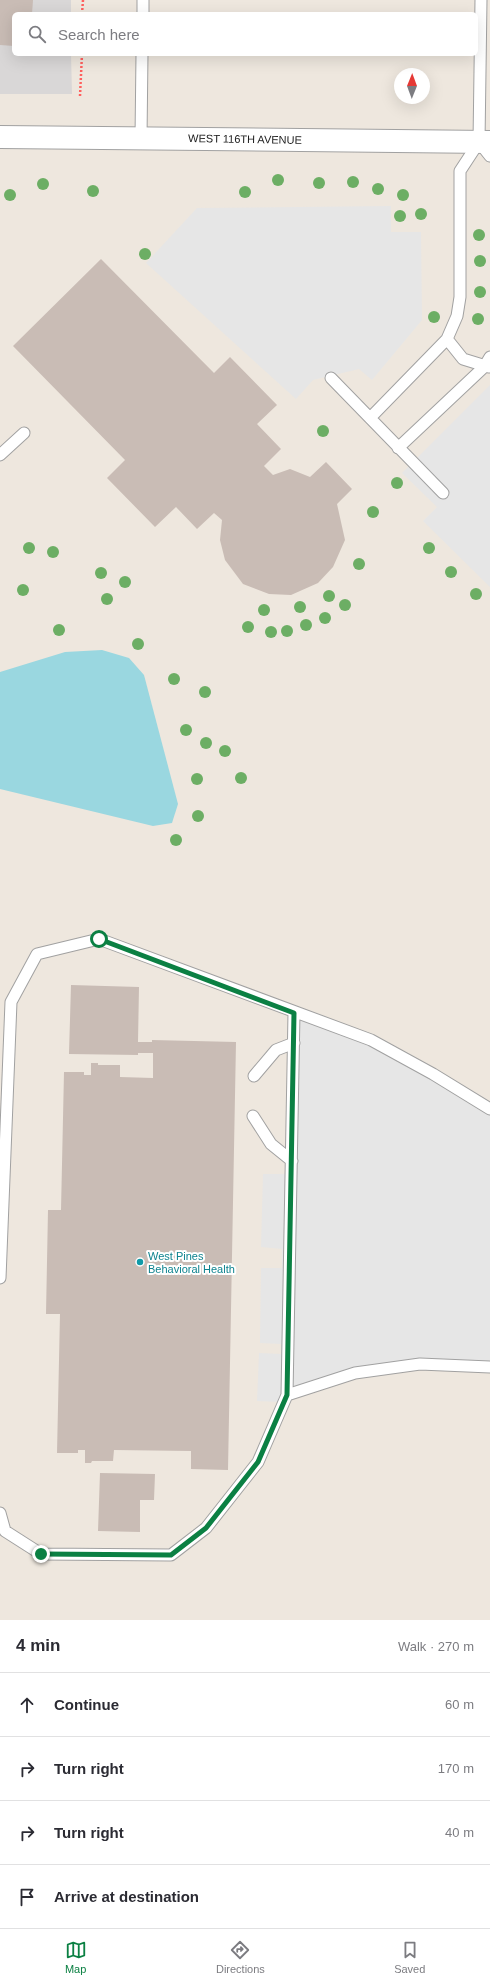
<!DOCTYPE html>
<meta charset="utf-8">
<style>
body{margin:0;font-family:Arial,sans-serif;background:#f2f2f3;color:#2b2b33}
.compass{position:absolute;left:394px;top:68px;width:36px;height:36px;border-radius:50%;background:#fff;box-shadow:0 4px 16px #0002;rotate:1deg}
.stop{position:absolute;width:12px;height:12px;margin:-9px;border:3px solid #0b8043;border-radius:50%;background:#fff}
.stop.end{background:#0b8043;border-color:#fff;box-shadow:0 1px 4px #0008}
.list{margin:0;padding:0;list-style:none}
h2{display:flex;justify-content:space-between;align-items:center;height:52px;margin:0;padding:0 16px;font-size:17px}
h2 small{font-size:13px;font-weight:400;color:#7c7c81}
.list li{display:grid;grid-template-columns:26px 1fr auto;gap:12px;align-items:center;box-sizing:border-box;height:64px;padding:0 16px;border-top:1px solid #e1e1e2}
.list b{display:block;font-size:15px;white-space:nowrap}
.list em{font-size:13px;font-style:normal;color:#7c7c81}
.icon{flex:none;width:22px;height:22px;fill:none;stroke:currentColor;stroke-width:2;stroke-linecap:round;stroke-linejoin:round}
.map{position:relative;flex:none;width:490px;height:1620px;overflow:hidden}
.search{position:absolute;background:#fff;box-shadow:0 4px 16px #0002;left:12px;right:12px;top:12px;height:44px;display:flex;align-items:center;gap:10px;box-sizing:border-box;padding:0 14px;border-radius:6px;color:#7c7c81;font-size:15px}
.sheet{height:308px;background:#fff}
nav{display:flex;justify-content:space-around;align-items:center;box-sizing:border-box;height:56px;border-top:1px solid #e1e1e2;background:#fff;font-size:11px;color:#7c7c81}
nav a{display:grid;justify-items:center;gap:2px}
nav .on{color:#0b8043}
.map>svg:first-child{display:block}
.residential{fill:#d9d7d7}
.parking{fill:#e6e6e6}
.water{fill:#9ad7e0}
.building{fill:#c9bcb5}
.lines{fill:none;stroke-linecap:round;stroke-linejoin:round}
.lane-casing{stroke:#a1a1a1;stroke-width:13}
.street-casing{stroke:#a1a1a1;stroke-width:24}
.path{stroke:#ff605e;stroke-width:2.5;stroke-dasharray:2 2;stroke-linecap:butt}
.lane{stroke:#fff;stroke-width:11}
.street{stroke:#fff;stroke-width:22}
.tree{fill:#6cae64}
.route{stroke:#0b8043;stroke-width:5}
.culture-dot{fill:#0f9aa8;stroke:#fff;stroke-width:1.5}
.labels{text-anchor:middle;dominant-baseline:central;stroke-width:4;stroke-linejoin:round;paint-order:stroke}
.street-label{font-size:11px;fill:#1a1a1a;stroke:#fff}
.culture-label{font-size:11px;fill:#0d838f;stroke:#fff;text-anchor:start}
</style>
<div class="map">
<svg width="490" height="1620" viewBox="0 0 490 1620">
<rect width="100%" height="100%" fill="#eee7de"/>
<path class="residential" d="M 0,0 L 71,0 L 71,14 L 14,14 L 14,54 L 71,54 L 72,94 L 0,94 Z"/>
<path class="parking" d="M 391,206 L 391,232 L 421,232 L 422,320 L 372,380 L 359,369 L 313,380 L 296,399 L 146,263 L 197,208 Z
M 490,385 L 490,587 L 423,521 L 437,507 L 402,473 Z
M 294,1013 L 371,1040 L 490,1109 L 490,1367 L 420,1364 L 355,1373 L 280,1402 L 257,1401 L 259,1353 L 281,1354 L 281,1344 L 260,1343 L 261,1268 L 282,1268 L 282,1249 L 261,1247 L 263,1174 L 291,1174 Z"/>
<path class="water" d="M 102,650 L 129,658 L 144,675 L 178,804 L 172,823 L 153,826 L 0,789 L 0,672 L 65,652 Z"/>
<path class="building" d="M 0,0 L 33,0 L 32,14 L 14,14 L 14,46 L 0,45 Z
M 101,259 L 214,373 L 230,357 L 277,405 L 257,424 L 281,449 L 264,466 L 273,475 L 290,469 L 310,477 L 326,462 L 352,489 L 337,504 L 345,540 L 333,567 L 318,583 L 291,595 L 269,594 L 243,584 L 225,560 L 220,540 L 222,520 L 214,513 L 197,529 L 176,507 L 155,527 L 107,478 L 125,460 L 13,346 Z
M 71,985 L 139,987 L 138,1042 L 152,1042 L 152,1040 L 236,1042 L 228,1470 L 191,1469 L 191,1451 L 114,1450 L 113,1461 L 92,1461 L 91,1463 L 85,1463 L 85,1450 L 78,1450 L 78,1453 L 57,1453 L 60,1314 L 46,1314 L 48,1210 L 61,1210 L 64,1072 L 84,1072 L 84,1075 L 91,1075 L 91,1063 L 98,1063 L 98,1065 L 120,1065 L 120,1077 L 153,1078 L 153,1053 L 138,1053 L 138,1055 L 69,1054 Z
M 100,1473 L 155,1474 L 154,1500 L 140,1500 L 140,1532 L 98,1531 Z"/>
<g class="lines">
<g class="lane-casing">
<path id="lane" d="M 143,14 L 143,0
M 141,138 L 142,54
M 479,142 L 490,156
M 447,339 L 463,359 L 489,367
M 331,378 L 443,493
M 370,418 L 447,339 L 457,316 L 460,297 L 460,171 L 479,142 L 481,0
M 398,448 L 484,367 L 490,357
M 0,455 L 24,433
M 254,1076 L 276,1050 L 294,1043
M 253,1116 L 271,1144 L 292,1161
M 0,1278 L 11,1002 L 37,954 L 99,939 L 371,1040 L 433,1074 L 490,1109
M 287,1395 L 355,1373 L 420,1364 L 490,1367
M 0,1513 L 5,1531 L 41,1554 L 171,1555 L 206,1528 L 258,1462 L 287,1395 L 294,1013"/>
</g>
<g class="street-casing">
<path id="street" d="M 0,137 L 490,142"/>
</g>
<path class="path" d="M 82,14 L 83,0
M 80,96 L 82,54"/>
<use href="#lane" class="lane"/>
<use href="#street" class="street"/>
</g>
<g class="tree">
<circle cx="278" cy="180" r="6"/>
<circle cx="353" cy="182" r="6"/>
<circle cx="319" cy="183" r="6"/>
<circle cx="43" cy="184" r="6"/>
<circle cx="378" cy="189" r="6"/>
<circle cx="93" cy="191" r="6"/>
<circle cx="245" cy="192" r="6"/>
<circle cx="10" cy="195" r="6"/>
<circle cx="403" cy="195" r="6"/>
<circle cx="421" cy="214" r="6"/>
<circle cx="400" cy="216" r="6"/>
<circle cx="479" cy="235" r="6"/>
<circle cx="145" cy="254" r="6"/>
<circle cx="480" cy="261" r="6"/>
<circle cx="480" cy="292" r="6"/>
<circle cx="434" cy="317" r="6"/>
<circle cx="478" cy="319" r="6"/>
<circle cx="323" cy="431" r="6"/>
<circle cx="397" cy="483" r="6"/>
<circle cx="373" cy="512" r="6"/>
<circle cx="29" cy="548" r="6"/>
<circle cx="429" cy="548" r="6"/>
<circle cx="53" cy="552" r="6"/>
<circle cx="359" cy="564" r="6"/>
<circle cx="451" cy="572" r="6"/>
<circle cx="101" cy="573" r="6"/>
<circle cx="125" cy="582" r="6"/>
<circle cx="23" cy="590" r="6"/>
<circle cx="476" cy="594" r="6"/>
<circle cx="329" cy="596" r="6"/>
<circle cx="107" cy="599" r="6"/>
<circle cx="345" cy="605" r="6"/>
<circle cx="300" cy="607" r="6"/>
<circle cx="264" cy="610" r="6"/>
<circle cx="325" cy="618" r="6"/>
<circle cx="306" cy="625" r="6"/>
<circle cx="248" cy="627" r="6"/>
<circle cx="59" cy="630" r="6"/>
<circle cx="287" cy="631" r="6"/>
<circle cx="271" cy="632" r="6"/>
<circle cx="138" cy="644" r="6"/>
<circle cx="174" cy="679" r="6"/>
<circle cx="205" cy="692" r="6"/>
<circle cx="186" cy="730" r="6"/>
<circle cx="206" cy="743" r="6"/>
<circle cx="225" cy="751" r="6"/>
<circle cx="241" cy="778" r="6"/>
<circle cx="197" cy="779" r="6"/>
<circle cx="198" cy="816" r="6"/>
<circle cx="176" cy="840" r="6"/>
</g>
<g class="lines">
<path class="route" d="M 41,1554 L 171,1555 L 206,1528 L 258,1462 L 287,1395 L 294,1013 L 99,939"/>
</g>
<circle class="culture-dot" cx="140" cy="1262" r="4"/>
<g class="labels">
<g class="street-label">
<text transform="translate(245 139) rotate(1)">WEST 116TH AVENUE</text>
</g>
<g class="culture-label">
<text x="148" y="1256">West Pines<tspan x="148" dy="13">Behavioral Health</tspan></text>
</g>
</g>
</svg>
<svg class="compass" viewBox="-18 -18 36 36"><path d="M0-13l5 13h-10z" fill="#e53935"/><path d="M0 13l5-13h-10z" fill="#7c7c81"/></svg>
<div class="stop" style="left:99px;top:939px"></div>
<div class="stop end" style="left:41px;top:1554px"></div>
<div class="search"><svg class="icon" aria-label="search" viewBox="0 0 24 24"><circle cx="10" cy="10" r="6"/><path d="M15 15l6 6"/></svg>Search here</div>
</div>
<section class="sheet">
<h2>4 min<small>Walk · 270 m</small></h2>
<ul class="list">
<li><svg class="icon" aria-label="ahead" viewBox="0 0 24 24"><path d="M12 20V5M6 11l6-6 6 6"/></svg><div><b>Continue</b></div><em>60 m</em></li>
<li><svg class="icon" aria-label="right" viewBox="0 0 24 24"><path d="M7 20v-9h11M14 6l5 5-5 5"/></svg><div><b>Turn right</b></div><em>170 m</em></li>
<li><svg class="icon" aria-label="right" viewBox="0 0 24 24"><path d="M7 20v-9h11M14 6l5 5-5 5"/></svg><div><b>Turn right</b></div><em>40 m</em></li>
<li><svg class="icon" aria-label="arrive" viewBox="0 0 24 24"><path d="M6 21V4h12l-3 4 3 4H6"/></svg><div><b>Arrive at destination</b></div></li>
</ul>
</section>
<nav>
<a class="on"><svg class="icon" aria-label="map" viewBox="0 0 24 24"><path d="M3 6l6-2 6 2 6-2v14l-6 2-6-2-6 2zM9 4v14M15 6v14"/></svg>Map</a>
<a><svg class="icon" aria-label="directions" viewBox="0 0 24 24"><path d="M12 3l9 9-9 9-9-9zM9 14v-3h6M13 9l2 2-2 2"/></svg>Directions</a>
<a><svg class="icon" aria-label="saved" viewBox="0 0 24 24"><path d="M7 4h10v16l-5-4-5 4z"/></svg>Saved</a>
</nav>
